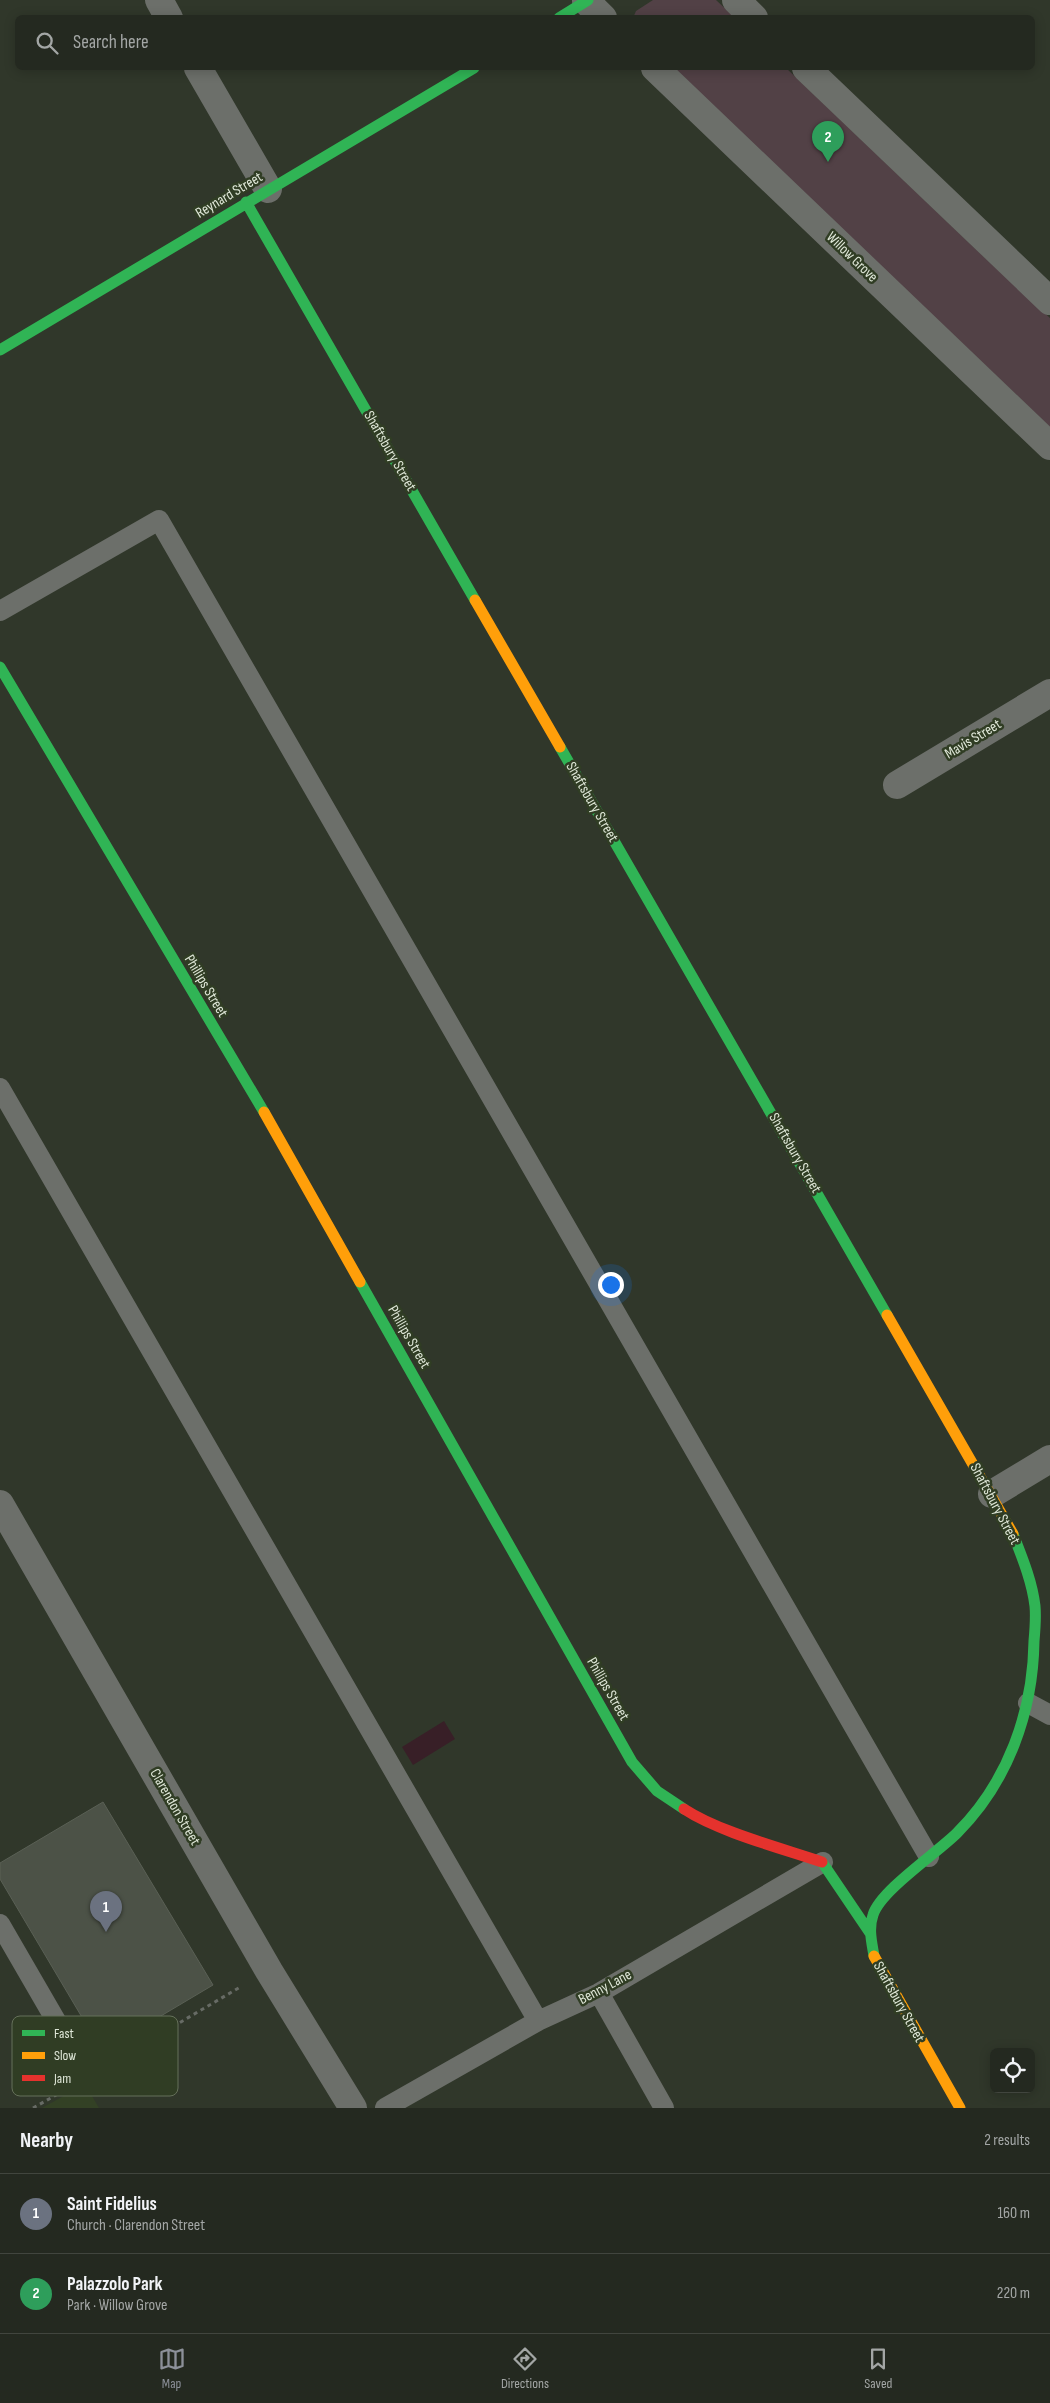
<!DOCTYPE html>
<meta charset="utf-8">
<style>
body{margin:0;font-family:"Sofia Sans Condensed",sans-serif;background:#2c3129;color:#f1f3f6}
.controls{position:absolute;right:15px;bottom:15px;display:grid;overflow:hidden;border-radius:8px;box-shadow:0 2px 12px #0003}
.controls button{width:45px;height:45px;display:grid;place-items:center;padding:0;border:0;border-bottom:1px solid #41453e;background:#242920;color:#f1f3f6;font:25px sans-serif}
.you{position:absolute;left:610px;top:1284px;width:18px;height:18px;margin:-12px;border:4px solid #fff;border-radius:50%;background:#1a73e8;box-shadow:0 0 0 8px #1a73e833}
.badge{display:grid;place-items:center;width:32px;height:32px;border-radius:50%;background:#8c9099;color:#fff;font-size:16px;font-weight:700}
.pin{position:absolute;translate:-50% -41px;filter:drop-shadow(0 1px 2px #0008)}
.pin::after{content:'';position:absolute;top:26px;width:18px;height:15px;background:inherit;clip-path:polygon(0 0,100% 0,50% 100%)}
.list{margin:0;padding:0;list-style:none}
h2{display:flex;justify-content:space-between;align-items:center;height:65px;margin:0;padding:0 20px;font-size:21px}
h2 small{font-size:16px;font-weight:400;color:#a3a6a5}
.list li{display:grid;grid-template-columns:32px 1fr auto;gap:15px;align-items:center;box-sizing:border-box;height:80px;padding:0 20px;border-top:1px solid #41453e}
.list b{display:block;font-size:19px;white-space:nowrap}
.list p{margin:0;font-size:16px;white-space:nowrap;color:#a3a6a5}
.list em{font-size:16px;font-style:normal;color:#a3a6a5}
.icon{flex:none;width:28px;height:28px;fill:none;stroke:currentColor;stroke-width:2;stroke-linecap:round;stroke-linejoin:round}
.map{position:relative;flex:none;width:1050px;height:2108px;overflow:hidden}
.search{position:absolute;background:#242920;box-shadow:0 2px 12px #0003;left:15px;right:15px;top:15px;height:55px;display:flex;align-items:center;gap:12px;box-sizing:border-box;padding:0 18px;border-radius:8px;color:#a3a6a5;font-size:19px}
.sheet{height:225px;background:#242920}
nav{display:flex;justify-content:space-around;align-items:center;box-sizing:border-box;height:70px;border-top:1px solid #41453e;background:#242920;font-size:14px;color:#a3a6a5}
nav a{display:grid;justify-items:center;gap:2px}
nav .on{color:#8c9099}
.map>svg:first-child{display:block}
.built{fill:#334125}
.green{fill:#524146}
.water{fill:#381f27}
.building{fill:#4c5247;stroke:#5a6055}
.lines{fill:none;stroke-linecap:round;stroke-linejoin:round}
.path{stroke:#676b65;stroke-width:3;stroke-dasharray:4 4;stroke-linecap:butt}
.lane{stroke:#6c6f6a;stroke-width:20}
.street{stroke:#6c6f6a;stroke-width:28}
.fast{stroke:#30b455;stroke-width:11}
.slow{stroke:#ff9f0a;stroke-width:11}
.jam{stroke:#e5322d;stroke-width:11}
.labels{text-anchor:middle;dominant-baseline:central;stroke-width:5;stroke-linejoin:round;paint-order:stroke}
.street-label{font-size:15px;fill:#dfe7d8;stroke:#303d24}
.key{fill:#303d24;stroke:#65705a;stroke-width:1}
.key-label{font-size:14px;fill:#dfe7d8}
</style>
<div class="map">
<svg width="1050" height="2108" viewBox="0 0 1050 2108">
<rect width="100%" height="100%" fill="#30372a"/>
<path class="built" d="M 85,2084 L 99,2108 L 42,2108 Z"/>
<path class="green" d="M 653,0 L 716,0 L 734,17 L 633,18 L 636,11 Z
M 673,68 L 786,68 L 984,257 L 1050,318 L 1050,427 Z"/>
<path class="water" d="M 444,1721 L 455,1739 L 413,1765 L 402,1747 Z"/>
<path class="building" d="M 103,1802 L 213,1985 L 102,2051 L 0,1879 L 0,1863 Z"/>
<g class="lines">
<path class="path" d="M 111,2063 L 242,1986
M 33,2108 L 65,2090"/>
<path class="lane" d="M 0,611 L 159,520 L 929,1857
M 0,1088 L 538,2021
M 1028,1703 L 1050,1715
M 0,1924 L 88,2076
M 599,1993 L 664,2108
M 385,2108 L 538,2021 L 599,1993 L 823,1862"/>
<path class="street" d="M 159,0 L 169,18
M 736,0 L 754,18
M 586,1 L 603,18
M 198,68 L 268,189
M 655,68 L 1050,446
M 806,68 L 1050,301
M 897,785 L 1050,693
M 992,1494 L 1050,1459
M 0,1504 L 269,1971 L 353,2108"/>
<path class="fast" d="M 559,18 L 588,0
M 246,202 L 475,600
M 0,350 L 474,68
M 0,667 L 264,1112
M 560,747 L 887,1315
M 360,1282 L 632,1762 L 657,1791 L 684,1809
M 822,1862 L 870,1933
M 874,1956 C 872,1943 868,1929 873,1915 C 880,1891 937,1853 957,1833 C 1008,1782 1033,1712 1034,1641 C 1035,1630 1036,1617 1035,1606 C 1032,1581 1022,1557 1013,1534"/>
<path class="slow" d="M 475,600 L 560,747
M 264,1112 L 360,1282
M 887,1315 L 1013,1534
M 874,1956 L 960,2108"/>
<path class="jam" d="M 684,1809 C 719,1832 781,1848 822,1862"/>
</g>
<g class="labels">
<g class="street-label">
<text transform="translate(229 195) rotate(-31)">Reynard Street</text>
<text transform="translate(852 257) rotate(44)">Willow Grove</text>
<text transform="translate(390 451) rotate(60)">Shaftsbury Street</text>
<text transform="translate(973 739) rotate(-31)">Mavis Street</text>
<text transform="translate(592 802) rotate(60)">Shaftsbury Street</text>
<text transform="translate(206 986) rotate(59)">Phillips Street</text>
<text transform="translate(795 1153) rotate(60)">Shaftsbury Street</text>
<text transform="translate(409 1337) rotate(60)">Phillips Street</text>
<text transform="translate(995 1504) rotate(62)">Shaftsbury Street</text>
<text transform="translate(608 1689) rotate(60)">Phillips Street</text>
<text transform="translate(175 1807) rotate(60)">Clarendon Street</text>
<text transform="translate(605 1987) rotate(-28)">Benny Lane</text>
<text transform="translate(899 2002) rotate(61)">Shaftsbury Street</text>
</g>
</g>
<rect x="12" y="2016" width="166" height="80" rx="8" class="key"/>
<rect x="22" y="2030" width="23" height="6" fill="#30b455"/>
<rect x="22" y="2052" width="23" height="7" fill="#ff9f0a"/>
<rect x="22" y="2075" width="23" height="6" fill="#e5322d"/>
<g class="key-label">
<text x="54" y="2038">Fast</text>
<text x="54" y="2060">Slow</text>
<text x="54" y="2083">Jam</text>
</g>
</svg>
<div class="controls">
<button><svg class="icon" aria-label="locate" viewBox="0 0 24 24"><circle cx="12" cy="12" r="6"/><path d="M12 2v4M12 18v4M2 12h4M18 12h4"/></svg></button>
</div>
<div class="you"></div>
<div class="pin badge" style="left:106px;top:1932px;background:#6b7280">1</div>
<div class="pin badge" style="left:828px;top:162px;background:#2e9e5b">2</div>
<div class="search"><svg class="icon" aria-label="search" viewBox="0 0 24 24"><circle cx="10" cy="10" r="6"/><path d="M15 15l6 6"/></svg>Search here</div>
</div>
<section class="sheet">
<h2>Nearby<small>2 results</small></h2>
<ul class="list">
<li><span class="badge" style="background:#6b7280">1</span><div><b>Saint Fidelius</b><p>Church · Clarendon Street</p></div><em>160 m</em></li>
<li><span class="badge" style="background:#2e9e5b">2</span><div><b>Palazzolo Park</b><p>Park · Willow Grove</p></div><em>220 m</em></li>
</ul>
</section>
<nav>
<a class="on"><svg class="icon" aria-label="map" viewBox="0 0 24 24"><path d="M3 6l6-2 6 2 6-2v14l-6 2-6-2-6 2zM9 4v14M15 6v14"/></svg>Map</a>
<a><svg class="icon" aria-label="directions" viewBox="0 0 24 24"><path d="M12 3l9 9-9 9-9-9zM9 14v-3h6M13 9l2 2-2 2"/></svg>Directions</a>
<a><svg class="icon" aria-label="saved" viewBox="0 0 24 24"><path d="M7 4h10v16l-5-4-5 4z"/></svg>Saved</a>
</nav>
